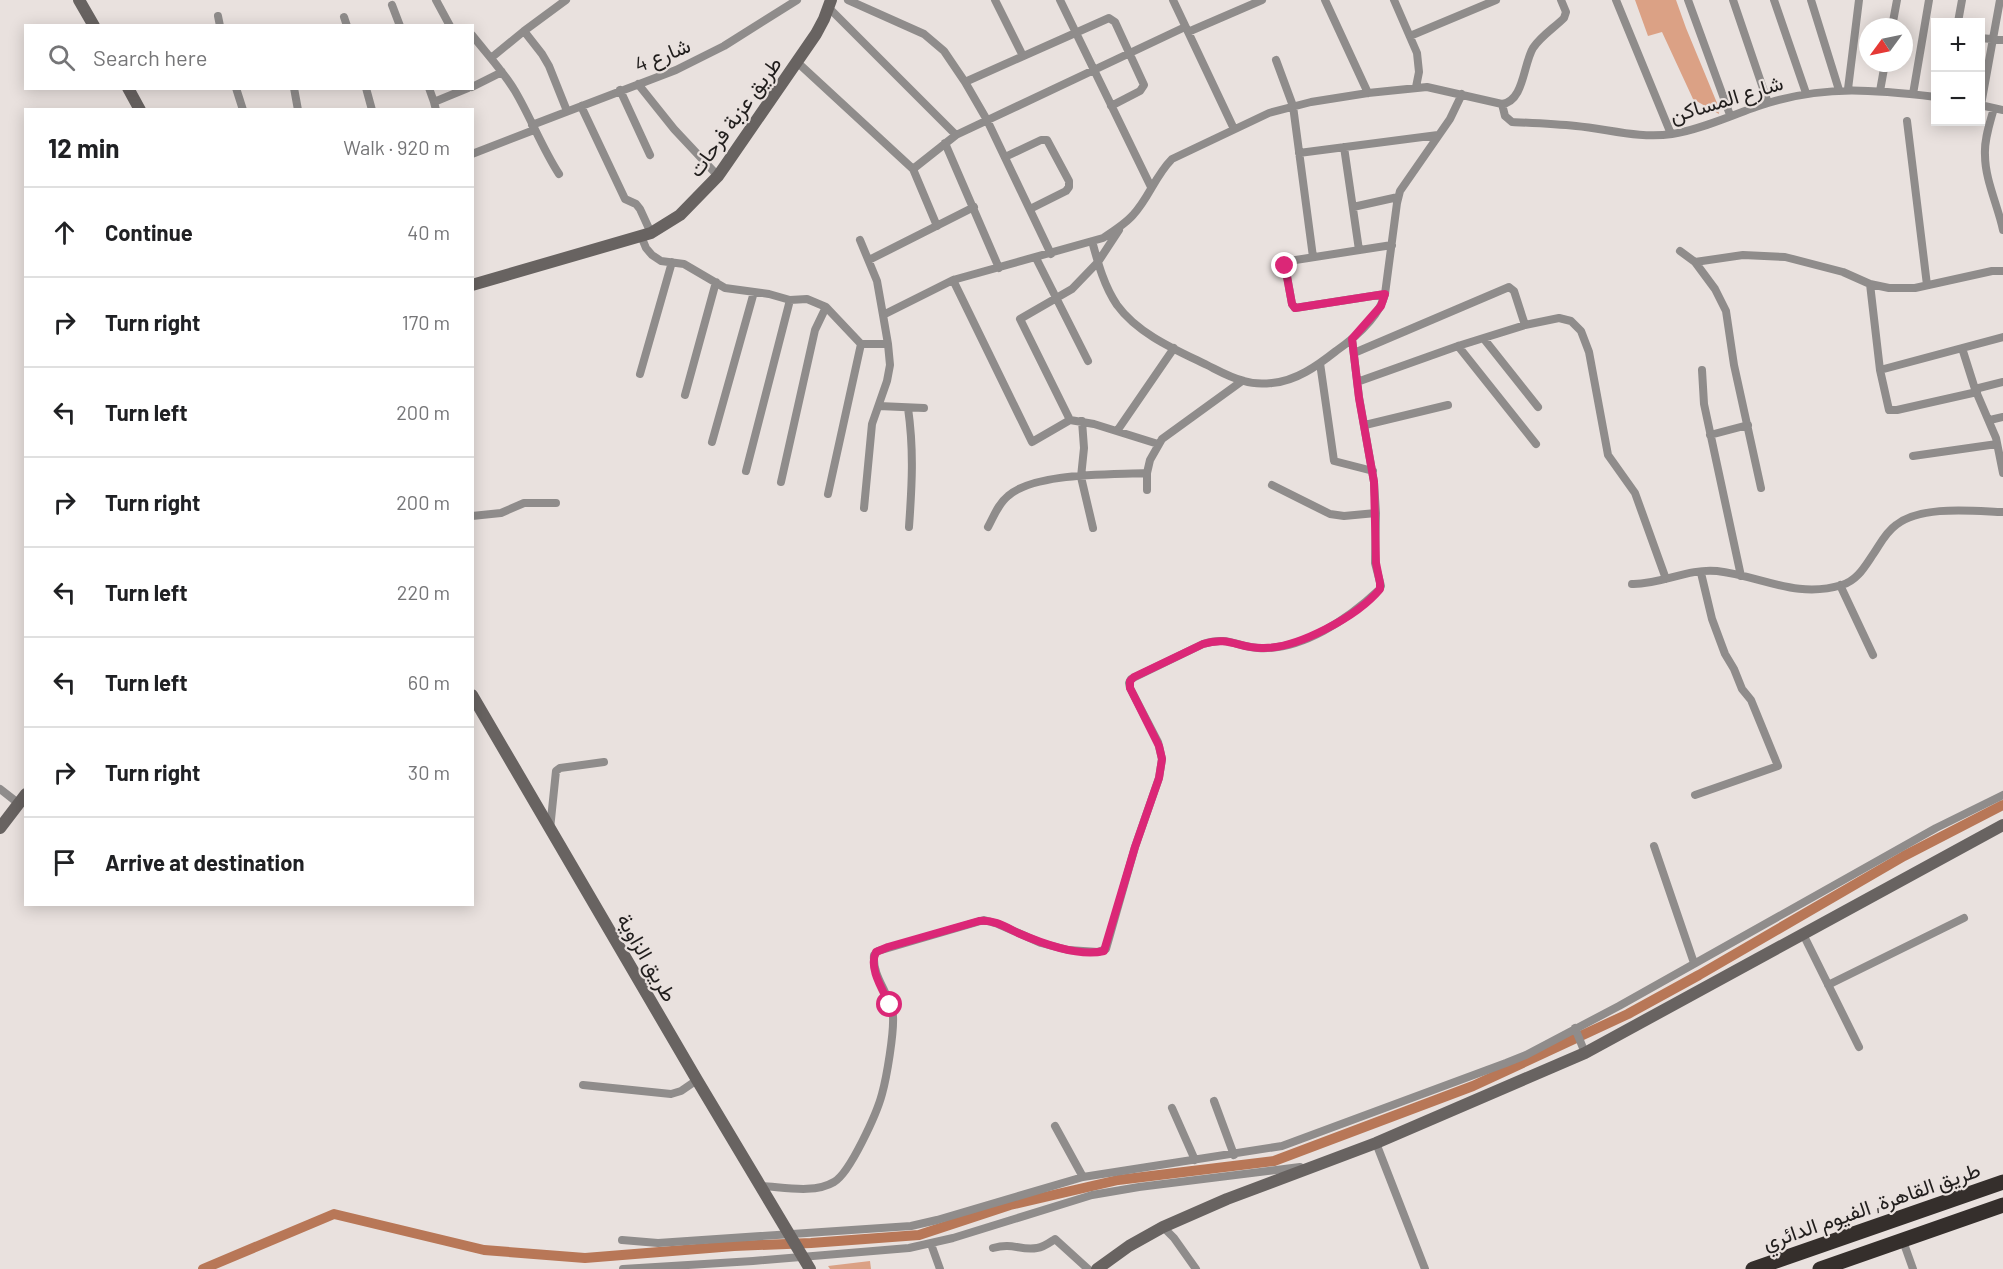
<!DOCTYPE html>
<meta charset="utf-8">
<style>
body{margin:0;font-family:Barlow,Vazirmatn,sans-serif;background:#f6f6f6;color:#202124}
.controls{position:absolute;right:18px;top:18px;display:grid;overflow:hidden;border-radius:0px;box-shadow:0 3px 15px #0003}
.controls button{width:54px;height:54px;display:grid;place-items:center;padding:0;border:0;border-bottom:2px solid #e0e0e0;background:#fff;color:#202124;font:30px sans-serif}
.compass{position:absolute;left:1859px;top:18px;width:54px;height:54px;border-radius:50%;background:#fff;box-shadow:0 3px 15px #0003;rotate:237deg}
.stop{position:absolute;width:18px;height:18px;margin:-14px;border:4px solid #db2777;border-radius:50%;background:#fff}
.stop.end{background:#db2777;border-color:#fff;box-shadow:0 2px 6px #0008}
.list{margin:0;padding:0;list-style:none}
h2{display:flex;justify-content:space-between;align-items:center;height:78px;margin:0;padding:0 24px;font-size:26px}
h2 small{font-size:20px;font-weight:400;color:#757577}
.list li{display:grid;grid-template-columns:39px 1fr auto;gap:18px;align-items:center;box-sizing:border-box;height:90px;padding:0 24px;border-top:2px solid #e0e0e0}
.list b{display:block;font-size:22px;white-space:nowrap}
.list em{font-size:20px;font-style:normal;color:#757577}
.icon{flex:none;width:33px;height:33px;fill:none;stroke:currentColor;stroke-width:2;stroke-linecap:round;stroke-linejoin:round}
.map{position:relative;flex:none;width:2003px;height:1269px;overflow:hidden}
.search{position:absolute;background:#fff;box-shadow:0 3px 15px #0003;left:24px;top:24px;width:450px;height:66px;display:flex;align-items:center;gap:15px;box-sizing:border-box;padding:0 21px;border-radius:0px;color:#757577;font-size:22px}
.panel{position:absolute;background:#fff;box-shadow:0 3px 15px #0003;left:24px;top:108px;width:450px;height:798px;border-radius:0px}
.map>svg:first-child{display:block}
.green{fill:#dba185}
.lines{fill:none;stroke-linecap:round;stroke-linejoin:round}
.canal{stroke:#b87757;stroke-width:10}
.street{stroke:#8f8c8b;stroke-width:8}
.secondary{stroke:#686361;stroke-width:12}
.highway{stroke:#352f2c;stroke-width:15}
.route{stroke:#db2777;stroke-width:8}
.labels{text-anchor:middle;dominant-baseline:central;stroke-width:4.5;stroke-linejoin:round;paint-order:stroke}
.street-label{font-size:21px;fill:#201d1c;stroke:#e9e1de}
</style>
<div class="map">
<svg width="2003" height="1269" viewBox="0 0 2003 1269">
<rect width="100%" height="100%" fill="#e9e1de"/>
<path class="green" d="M 1635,0 L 1676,0 L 1686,28 L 1717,103 L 1719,114 L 1693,99 L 1662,32 L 1648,36 Z
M 870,1261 L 871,1269 L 830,1269 L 828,1266 Z"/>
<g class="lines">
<path class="canal" d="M 203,1269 L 334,1214 L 484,1250 L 585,1258 L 734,1246 L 811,1243 L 919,1235 L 1010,1205 L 1118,1180 L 1274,1161 L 1473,1086 L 1628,1014 L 1699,975 L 1904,856 L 2003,805"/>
<path class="street" d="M 436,0 L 450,26
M 848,0 L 924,34 L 944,51 L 965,82 L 987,120 L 1051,254
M 995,0 L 1023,56
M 1060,0 L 1151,187
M 1173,0 L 1234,129
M 1325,0 L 1368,93
M 1394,0 L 1417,53 L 1419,72 L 1416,87
M 1616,0 L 1671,134
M 1688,0 L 1730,115
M 1733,0 L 1768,103
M 1774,0 L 1806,93
M 1811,0 L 1839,90
M 392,5 L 400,26
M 829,8 L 956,135
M 218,16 L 220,26
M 344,17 L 347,26
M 1958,22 L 1962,0
M 1892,27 L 1897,0
M 524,31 L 542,54 L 549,66 L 567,111
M 1188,32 L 1262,0
M 472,35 C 487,54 503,71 515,91 C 531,118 542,148 559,174
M 1410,36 L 1496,0
M 1980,38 L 2003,40
M 491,58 L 524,31 L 566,0
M 1276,60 L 1293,106 L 1313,257
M 797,62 L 913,169 L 937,226
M 965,82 L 1109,18 L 1115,22 L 1144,85 L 1140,91 L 1111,106
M 638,84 L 674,129 L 718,176
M 472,87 L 502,72
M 236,88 L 243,110
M 294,88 L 298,110
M 366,88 L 372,110
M 429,88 L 434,102
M 1848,89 L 1859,0
M 620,90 L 650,155
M 1880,91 L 1885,63
M 1913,94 L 1929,0
M 1502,104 L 1505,116 L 1512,122 C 1533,123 1555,124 1576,126 C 1608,129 1640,139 1672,134 C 1701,130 1738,112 1768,103 C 1827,85 1875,90 1936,97
M 1980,105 L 2003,110
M 1981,105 L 2000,0
M 581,106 L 625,199 L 636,204 L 640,209 L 651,233
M 1994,108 C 1990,123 1984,139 1985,155 C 1985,180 1998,206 2003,230
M 436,110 L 434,102 L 468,88
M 1907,121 L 1927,285
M 532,125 L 676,70 L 724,46 L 797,0
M 945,143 L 999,268
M 1344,147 L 1359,250
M 1299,153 L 1438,135
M 472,154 L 534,130
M 1005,157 L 1041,140 L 1047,140 L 1069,181 L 1069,187 L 1066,191 L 1030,209
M 913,169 L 956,135 L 1185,27
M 1353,207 L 1398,197
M 1119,230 L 1098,262 L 1072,289 L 1020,319 L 1070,420 L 1094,424 L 1158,444
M 641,236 L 646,248 L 652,255 L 661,261 L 684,264 L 725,288 L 769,294 L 790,300 L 807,299 L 826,307 L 861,344 L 888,344 L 883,315 L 953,280 L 1103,238 C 1114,231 1125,224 1133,215 C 1149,198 1155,176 1172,159 L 1269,113 L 1311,102 L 1368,93 L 1427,87 L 1502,104 C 1524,101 1523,65 1533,48 C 1541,36 1554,28 1564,18 L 1566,12 L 1561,0
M 860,240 L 877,281 L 883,315
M 1092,241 C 1098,263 1104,286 1117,305 C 1138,334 1176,350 1207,365 C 1219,371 1231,378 1244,381 C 1253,384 1263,384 1272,383 C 1296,381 1317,366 1336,351 C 1356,337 1379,318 1385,294 L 1397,203 L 1400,191 L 1450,119 L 1462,94
M 1680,251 L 1695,262 L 1715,289 L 1726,311 L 1734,365 L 1761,488
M 1036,258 L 1088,361
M 869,260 L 974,207
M 1695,262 L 1743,255 L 1785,257 L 1843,272 L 1870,284 L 1889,288 L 1915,288 L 1992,271 L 2003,271
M 953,280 L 1032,442 L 1070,420
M 1870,284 L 1880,370 L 1889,410 L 1897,410 L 1977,392
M 1385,294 L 1295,308 L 1292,304 L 1285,265 L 1289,261 L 1392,245
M 1484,339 L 1538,407
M 1458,346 L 1536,444
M 1962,348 L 1975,389 L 1996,438 L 2003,473
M 1354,353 L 1509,287 L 1514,291 L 1525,325
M 1320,363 L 1334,461 L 1373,471
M 1702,370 L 1704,404 L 1741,576
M 1880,370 L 2003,337
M 640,374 L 672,262
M 1357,382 L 1458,346 L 1525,325 L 1559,318 L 1571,321 L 1581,331 L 1589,352 L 1608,455 L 1635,493 L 1666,579
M 1975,389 L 2003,382
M 685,395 L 716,282
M 879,406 L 924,408
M 908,408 C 914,450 912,485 909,527
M 1990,420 L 2003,417
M 1082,421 L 1084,448 L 1081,477 L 1093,528
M 1365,425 L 1448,405
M 1117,431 L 1174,348
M 1710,435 L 1748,425
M 712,442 L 754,292
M 1913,456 L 1997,444
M 746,471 L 790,300
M 781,482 L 815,330 L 826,307
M 1272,485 L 1330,514 L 1344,516 L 1376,513
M 1147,490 L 1147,473 L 1150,460 L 1162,439 L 1242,381
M 828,494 L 861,344
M 864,508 L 872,424 L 887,381 L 890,365 L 888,344
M 472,516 L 501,513 L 524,503 L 556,503
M 988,527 C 994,516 998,504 1008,496 C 1035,472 1111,475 1147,473
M 1632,584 C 1660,585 1688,568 1717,571 C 1761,576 1796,599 1842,585 C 1858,580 1865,566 1874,553 C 1880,544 1886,532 1896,525 C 1921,505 1973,511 2003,512
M 1840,585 L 1873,655
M 0,789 L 18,803
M 1695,795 L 1778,766 L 1751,700 L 1742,689 L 1734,669 L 1725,654 L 1712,619 L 1701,573
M 550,829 L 556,771 L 560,768 L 604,762
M 1654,846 L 1694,963
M 1803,934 L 1859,1047
M 1828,985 L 1964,918
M 1575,1028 L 1585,1053
M 583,1085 L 671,1094 L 681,1091 L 697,1080
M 1214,1101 L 1234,1155
M 1172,1108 L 1195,1160
M 1055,1126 L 1083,1177
M 1376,1143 L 1425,1269
M 761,1186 C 783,1187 814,1194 834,1182 C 850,1173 877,1113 882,1094 C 887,1076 894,1033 893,1016 C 891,994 872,978 874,955 L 878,951 L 984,920 L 998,924 L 1041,943 L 1068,950 L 1098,952 L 1106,949 L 1135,847 L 1159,778 L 1162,759 L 1158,742 L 1130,688 L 1129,683 L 1131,679 L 1203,644 C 1228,636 1235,646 1258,648 C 1302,651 1348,619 1379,590 L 1381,586 L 1375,563 L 1376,513 L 1374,482 L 1359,397 L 1352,339
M 1163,1227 L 1174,1238 L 1196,1269
M 622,1240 L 658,1243 L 911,1226 L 937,1220 L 1083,1177 L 1282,1146 L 1506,1063 L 1526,1055 L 1619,1006 L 1936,828 L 2003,795
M 1903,1241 L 1913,1269
M 931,1244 L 940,1269
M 993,1248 C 1013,1242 1020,1251 1037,1248 C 1044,1247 1049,1243 1055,1239 L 1088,1269
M 623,1269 L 753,1261 L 909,1248 L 953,1238 L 1092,1195 L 1139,1187 L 1300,1167"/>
<path class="secondary" d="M 79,0 L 94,26
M 128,88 L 140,110
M 472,285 L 651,233 L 680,215 L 718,176 L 725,166 L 816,34 L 824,19 L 831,0
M 472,695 L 697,1080 L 810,1269
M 0,828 L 26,794
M 1097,1269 L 1129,1246 L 1163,1227 L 1227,1199 L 1376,1143 L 1585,1053 L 2003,825"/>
<path class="highway" d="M 1753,1269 L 2003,1182
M 1820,1269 L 2003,1205"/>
</g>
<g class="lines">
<path class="route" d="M 890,1005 C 883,990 868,968 876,952 L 888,947 L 979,921 C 993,919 1006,927 1018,933 C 1041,943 1079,957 1104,951 L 1135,847 L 1159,778 L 1162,759 L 1159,746 L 1130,688 L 1130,681 L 1134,677 L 1203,644 C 1229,636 1238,648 1262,648 C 1297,649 1358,616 1380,589 L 1380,583 L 1376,563 L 1374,482 L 1359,398 L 1352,339 L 1381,306 L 1385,294 L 1295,308 L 1292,304 L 1285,266"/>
</g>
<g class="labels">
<g class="street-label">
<text transform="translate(662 54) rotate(-22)">شارع 4</text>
<text transform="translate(1726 98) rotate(-17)">شارع المساكن</text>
<text transform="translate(734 116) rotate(-54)">طريق عزبة فرحات</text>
<text transform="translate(648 957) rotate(60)">طريق الزاوية</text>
<text transform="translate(1871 1205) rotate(-19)">طريق القاهرة, الفيوم الدائري</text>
</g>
</g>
</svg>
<div class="controls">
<button>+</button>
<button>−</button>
</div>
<svg class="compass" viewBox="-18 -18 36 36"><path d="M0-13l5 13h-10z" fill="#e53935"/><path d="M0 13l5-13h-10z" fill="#757577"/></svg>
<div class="stop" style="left:890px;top:1005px"></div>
<div class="stop end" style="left:1285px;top:266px"></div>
<div class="search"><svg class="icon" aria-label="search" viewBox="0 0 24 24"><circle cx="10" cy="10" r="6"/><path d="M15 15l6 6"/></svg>Search here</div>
<section class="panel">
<h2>12 min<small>Walk · 920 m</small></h2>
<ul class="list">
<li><svg class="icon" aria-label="ahead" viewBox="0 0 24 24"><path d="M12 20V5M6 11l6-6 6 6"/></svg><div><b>Continue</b></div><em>40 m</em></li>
<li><svg class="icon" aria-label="right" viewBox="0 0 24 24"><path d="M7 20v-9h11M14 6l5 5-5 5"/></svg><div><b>Turn right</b></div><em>170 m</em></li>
<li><svg class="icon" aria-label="left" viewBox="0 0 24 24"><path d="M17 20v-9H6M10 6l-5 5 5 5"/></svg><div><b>Turn left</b></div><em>200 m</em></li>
<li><svg class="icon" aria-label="right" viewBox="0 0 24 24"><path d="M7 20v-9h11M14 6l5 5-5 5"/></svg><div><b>Turn right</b></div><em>200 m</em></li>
<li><svg class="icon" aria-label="left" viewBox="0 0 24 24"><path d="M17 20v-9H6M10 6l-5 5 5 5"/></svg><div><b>Turn left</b></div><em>220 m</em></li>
<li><svg class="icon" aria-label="left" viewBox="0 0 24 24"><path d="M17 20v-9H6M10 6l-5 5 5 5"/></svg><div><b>Turn left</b></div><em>60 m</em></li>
<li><svg class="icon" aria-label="right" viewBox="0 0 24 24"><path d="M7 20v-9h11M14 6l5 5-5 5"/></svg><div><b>Turn right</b></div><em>30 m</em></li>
<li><svg class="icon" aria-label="arrive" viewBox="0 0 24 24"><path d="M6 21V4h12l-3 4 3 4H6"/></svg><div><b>Arrive at destination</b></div></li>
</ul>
</section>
</div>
